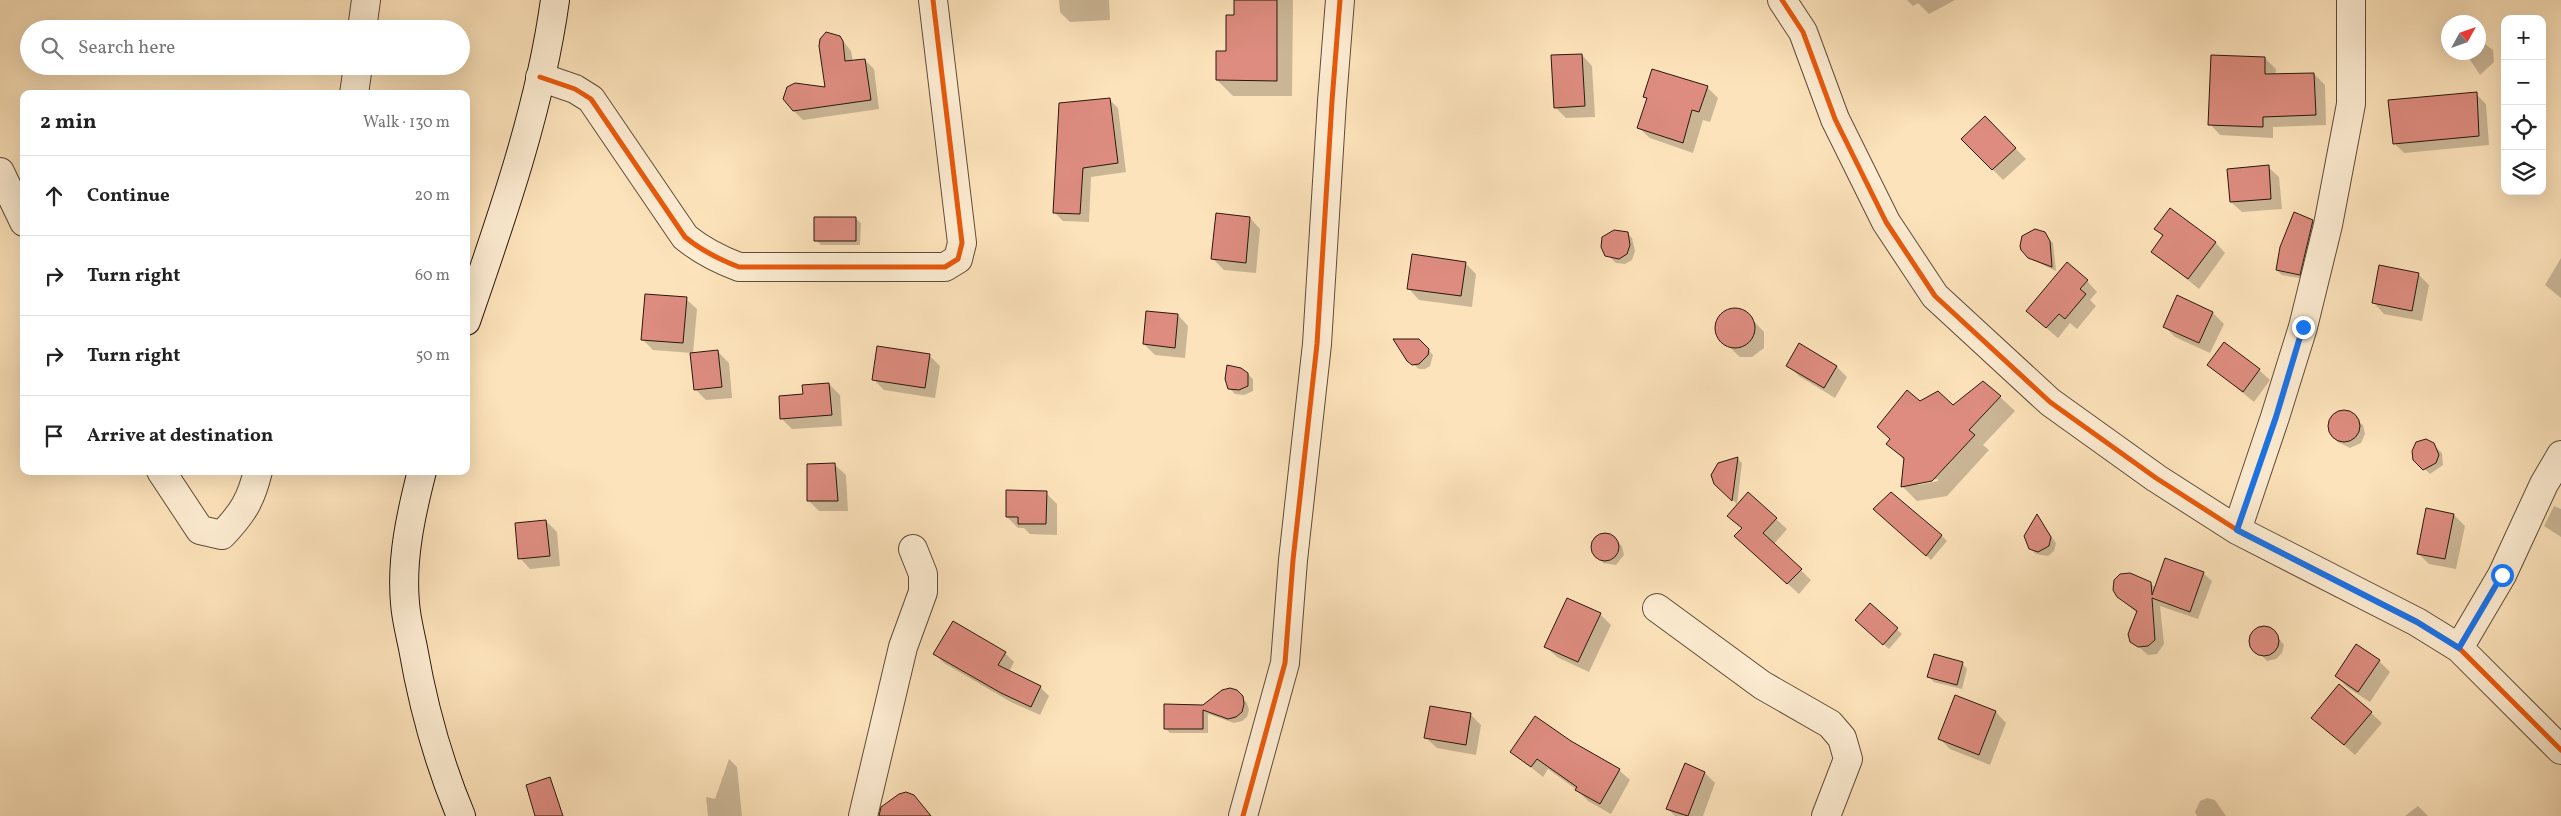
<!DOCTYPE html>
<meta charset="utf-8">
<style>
body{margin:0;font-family:Vollkorn,serif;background:#f6f6f6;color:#222}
.controls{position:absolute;right:15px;top:15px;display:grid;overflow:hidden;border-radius:10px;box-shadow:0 5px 20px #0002}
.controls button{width:45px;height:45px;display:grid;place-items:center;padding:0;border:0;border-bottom:1px solid #e0e0e0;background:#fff;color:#222;font:25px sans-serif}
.compass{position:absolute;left:2441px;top:15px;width:45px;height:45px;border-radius:50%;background:#fff;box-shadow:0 5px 20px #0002;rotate:50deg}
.stop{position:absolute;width:15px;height:15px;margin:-11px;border:4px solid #1a73e8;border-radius:50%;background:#fff}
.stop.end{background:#1a73e8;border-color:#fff;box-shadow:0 1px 5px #0008}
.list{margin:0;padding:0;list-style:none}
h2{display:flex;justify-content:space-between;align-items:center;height:65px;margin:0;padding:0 20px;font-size:21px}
h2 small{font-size:16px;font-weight:400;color:#767676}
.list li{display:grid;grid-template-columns:32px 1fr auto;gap:15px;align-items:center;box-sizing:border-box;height:80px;padding:0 20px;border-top:1px solid #e0e0e0}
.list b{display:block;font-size:19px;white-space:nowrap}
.list em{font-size:16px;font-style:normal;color:#767676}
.icon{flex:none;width:28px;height:28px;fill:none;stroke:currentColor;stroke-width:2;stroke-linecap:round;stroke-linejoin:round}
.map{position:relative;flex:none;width:2561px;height:816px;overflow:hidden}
.search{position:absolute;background:#fff;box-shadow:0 5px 20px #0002;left:20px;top:20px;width:450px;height:55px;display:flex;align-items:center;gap:12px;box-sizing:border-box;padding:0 18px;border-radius:28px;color:#767676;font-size:19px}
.panel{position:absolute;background:#fff;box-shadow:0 5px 20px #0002;left:20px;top:90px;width:450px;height:385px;border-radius:10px}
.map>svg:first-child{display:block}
.shadow{fill:#0003;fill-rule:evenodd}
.building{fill:#dd8c7f;stroke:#29190b}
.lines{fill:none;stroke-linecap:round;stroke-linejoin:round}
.street-casing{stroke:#5e4c37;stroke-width:30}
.secondary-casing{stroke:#29190b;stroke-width:30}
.street{stroke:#feedd3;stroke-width:28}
.secondary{stroke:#feedd3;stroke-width:28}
.cycleway-casing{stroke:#feedd3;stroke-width:8}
.cycleway{stroke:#e8590c;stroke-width:5}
.route{stroke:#1a73e8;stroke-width:6}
</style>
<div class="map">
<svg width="2561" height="816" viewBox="0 0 2561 816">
<rect width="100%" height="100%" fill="#fde3bb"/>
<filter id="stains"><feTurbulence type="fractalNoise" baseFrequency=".004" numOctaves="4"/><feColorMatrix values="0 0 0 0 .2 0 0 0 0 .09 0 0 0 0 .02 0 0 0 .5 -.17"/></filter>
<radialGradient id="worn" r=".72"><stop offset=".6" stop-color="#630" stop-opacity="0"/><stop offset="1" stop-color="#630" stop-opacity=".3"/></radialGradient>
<path class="shadow" d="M 1059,0 L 1109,0 L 1110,20 L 1070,22 L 1060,12 Z
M 1236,0 L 1293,0 L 1292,96 L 1233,96 L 1217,80 L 1227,52 L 1236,17 Z
M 1907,0 L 1955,0 L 1929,14 L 1918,3 L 1913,6 Z
M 840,37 L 851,51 L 853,62 L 865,60 L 874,69 L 879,109 L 803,120 L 786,103 L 784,95 L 827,88 Z
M 2478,39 L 2493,50 L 2494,62 L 2480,75 L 2465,52 L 2478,52 Z
M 1582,55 L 1592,66 L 1595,117 L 1566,118 L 1555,107 Z
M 2265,58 L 2276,69 L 2275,75 L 2314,74 L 2325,85 L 2326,125 L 2273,127 L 2273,138 L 2220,135 L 2210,124 Z
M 1707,87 L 1718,98 L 1710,122 L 1703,120 L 1693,153 L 1650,138 L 1639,128 L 1648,100 L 1645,97 Z
M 2476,94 L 2486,104 L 2489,145 L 2404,153 L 2394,143 Z
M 1109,99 L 1118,108 L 1126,172 L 1091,177 L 1089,222 L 1063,221 L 1054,212 Z
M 1985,118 L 2026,159 L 2003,180 L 1963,139 Z
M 2268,167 L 2279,177 L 2282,209 L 2242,212 L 2231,202 Z
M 855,218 L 861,223 L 860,245 L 821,245 L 816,240 Z
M 1250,218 L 1260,229 L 1256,273 L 1224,270 L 1213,259 Z
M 2312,221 L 2318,226 L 2305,279 L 2282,275 L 2277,270 Z
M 2156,229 L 2215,242 L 2225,253 L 2199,289 L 2153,251 L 2163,237 Z
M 2035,230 L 2053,243 L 2056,271 L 2031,259 L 2025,254 L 2021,246 L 2027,233 Z
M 1627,233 L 1632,238 L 1635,251 L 1632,260 L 1625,264 L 1616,263 L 1603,251 Z
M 2561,258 L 2561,298 L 2545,285 Z
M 1465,263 L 1476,274 L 1472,307 L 1419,300 L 1409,289 Z
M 2418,274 L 2429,285 L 2422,321 L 2384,314 L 2374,303 Z
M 2087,281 L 2097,292 L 2090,300 L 2096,306 L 2077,329 L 2070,323 L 2058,338 L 2038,321 Z
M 2178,297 L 2213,313 L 2224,324 L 2210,353 L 2175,337 L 2164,326 Z
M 686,299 L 697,309 L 693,354 L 718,352 L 729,363 L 732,398 L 706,400 L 695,389 L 692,353 L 653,350 L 642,339 Z
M 1733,309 L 1745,312 L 1764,332 L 1764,348 L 1752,357 L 1740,357 L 1719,337 L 1717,325 L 1718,319 L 1727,311 Z
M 1178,315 L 1188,326 L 1185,358 L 1155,355 L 1144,344 Z
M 1419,340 L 1433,355 L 1430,366 L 1425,369 L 1419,369 L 1408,360 Z
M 929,355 L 940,366 L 935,398 L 884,390 L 873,379 Z
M 1788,365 L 1837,367 L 1847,377 L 1835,398 L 1799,376 Z
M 2209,365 L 2259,370 L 2270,380 L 2254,402 Z
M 1248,374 L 1253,379 L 1253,391 L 1244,395 L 1235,394 L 1229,388 Z
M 829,384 L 840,395 L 842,426 L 792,429 L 781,418 L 804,395 Z
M 2000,397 L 2015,411 L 1983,445 L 1989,450 L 1947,496 L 1917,501 L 1902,486 L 1905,461 L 1888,444 L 1920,402 L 1952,406 ZM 1938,479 L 1938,481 L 1918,485 L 1918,482 Z
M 2345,411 L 2363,425 L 2365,434 L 2361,443 L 2350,448 L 2338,442 L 2333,436 L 2329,427 L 2332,418 Z
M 2430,442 L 2442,453 L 2443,465 L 2430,474 L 2414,459 Z
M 1737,458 L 1742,463 L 1737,504 L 1715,483 Z
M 835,465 L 846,475 L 848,511 L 819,511 L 808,500 Z
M 1046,493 L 1057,504 L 1057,535 L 1030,534 L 1024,528 L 1018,528 L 1007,517 Z
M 2554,506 L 2561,509 L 2561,537 L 2544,526 Z
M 1880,514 L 1941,535 L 1947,541 L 1931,560 Z
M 2454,515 L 2465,526 L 2456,569 L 2429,564 L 2418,553 Z
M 1729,516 L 1776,519 L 1787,529 L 1774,544 L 1811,580 L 1799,594 L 1747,547 L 1743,529 Z
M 2037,516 L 2056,543 L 2054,551 L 2048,556 L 2036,554 L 2030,548 Z
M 546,521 L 557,532 L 560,566 L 530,569 L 520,558 Z
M 1603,534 L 1611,535 L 1622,546 L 1624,555 L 1616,565 L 1603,563 L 1593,550 L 1593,542 Z
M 2203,573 L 2212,581 L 2198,619 L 2160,606 L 2164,644 L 2157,654 L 2148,655 L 2129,638 L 2129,629 L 2137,613 L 2118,597 L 2150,583 L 2156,588 Z
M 1870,605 L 1902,634 L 1889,649 L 1862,625 Z
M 1600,614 L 1611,625 L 1589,672 L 1557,657 L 1546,647 Z
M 2270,628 L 2284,645 L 2282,653 L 2276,659 L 2267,661 L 2252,645 L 2252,637 L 2257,630 Z
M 1005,653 L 1014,662 L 1009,672 L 1040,687 L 1049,696 L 1040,715 L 1011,702 L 944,663 L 935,654 Z
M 2379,661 L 2390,672 L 2370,702 L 2347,687 L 2336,676 Z
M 1962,663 L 1967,669 L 1962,689 L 1934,682 L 1929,677 Z
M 1236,691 L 1247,703 L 1249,710 L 1247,717 L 1242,721 L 1234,723 L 1208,714 L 1208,733 L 1170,733 L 1165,728 Z
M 1956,696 L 1996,712 L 2006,723 L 1990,765 L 1950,749 L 1939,738 Z
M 2371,713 L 2382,723 L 2355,755 L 2313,718 Z
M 1470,714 L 1481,725 L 1476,755 L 1437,748 L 1426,738 Z
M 1570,742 L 1619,770 L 1630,780 L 1611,814 L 1588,801 L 1577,790 L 1548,769 L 1543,777 L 1512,752 Z
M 729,759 L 737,767 L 742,816 L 708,816 L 706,797 L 715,799 Z
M 1705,773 L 1715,783 L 1703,816 L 1675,816 L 1668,809 Z
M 2207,798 L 2215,800 L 2226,816 L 2197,816 L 2195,812 L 2200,801 Z
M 2418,806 L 2428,816 L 2405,816 Z"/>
<path class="building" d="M 1234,0 L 1277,0 L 1277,81 L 1216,80 L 1216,51 L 1226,51 L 1226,15 L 1234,15 Z
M 826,32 L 840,36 L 843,41 L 845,61 L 865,59 L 871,100 L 793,111 L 783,99 L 787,87 L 795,83 L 825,87 L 819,46 L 820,39 Z
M 1582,54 L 1585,106 L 1554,108 L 1551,55 Z
M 2211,55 L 2265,57 L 2265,74 L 2314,73 L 2316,115 L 2263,117 L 2263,127 L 2208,125 Z
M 1652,69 L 1708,86 L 1699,112 L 1692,110 L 1683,143 L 1637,128 L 1647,98 L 1643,97 Z
M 2477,92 L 2479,136 L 2393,144 L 2388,100 Z
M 1110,98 L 1118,163 L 1083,168 L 1080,214 L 1053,213 L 1059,103 Z
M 1985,116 L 2016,148 L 1992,170 L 1961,139 Z
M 2269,165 L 2271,199 L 2230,202 L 2227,169 Z
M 2170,208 L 2216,242 L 2188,279 L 2151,252 L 2163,235 L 2154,229 Z
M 2294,212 L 2313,220 L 2300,275 L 2276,270 L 2280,247 Z
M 1216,213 L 1250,217 L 1246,263 L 1211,259 Z
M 814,217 L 856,217 L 856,241 L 814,241 Z
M 2035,229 L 2045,232 L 2050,241 L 2052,267 L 2028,258 L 2021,250 L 2020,246 L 2022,236 Z
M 1614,230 L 1628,232 L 1630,245 L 1627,254 L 1619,259 L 1605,256 L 1601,247 L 1602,237 Z
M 1412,254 L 1466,262 L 1461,296 L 1407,289 Z
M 2067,262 L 2088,280 L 2080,289 L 2086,294 L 2065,319 L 2059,314 L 2046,328 L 2026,311 Z
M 2379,265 L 2419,273 L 2412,311 L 2372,303 Z
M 645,294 L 687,297 L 683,343 L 641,340 Z
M 2177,295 L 2213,312 L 2199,343 L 2163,327 Z
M1715 328a20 20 0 1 1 40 0a20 20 0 1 1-40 0Z
M 1146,311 L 1178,314 L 1175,348 L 1143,344 Z
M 1393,339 L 1419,339 L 1429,349 L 1428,355 L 1419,364 L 1412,365 L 1407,361 Z
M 2224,342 L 2260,369 L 2243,392 L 2207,365 Z
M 1799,343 L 1837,366 L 1824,388 L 1786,366 Z
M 877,346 L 930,354 L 925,388 L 872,380 Z
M 718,350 L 722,387 L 694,390 L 690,353 Z
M 1227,365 L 1241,368 L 1248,373 L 1248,386 L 1239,390 L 1228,389 L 1225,379 Z
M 1983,381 L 2001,396 L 1969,430 L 1975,435 L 1932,481 L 1901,487 L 1904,458 L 1886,444 L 1890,439 L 1877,427 L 1907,390 L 1920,401 L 1938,391 L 1953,405 Z
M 829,383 L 832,415 L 780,419 L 779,396 L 803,394 L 802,385 Z
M2328 426a16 16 0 1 1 32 0a16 16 0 1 1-32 0Z
M 2426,439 L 2434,443 L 2439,455 L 2436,463 L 2423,470 L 2413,460 L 2412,451 L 2416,442 Z
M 1738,457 L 1732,501 L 1714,484 L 1711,475 L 1718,463 Z
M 835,463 L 838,501 L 807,501 L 807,464 Z
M 1006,490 L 1047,491 L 1046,524 L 1018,524 L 1018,517 L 1006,517 Z
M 1748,492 L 1777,518 L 1763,533 L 1802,569 L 1787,584 L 1734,536 L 1742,528 L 1727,516 Z
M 1891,492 L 1942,535 L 1926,556 L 1873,509 Z
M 2426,508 L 2454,514 L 2445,559 L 2417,554 Z
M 2037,514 L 2051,537 L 2049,546 L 2038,552 L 2029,549 L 2024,536 Z
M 546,520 L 550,556 L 518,559 L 515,523 Z
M1591 547a14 14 0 1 1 28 0a14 14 0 1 1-28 0Z
M 2165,558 L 2204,572 L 2190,612 L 2152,598 L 2155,640 L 2148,646 L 2138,647 L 2130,642 L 2128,634 L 2137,611 L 2117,597 L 2113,590 L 2114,580 L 2120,574 L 2130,573 L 2151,582 L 2152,595 Z
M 1567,598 L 1601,613 L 1578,662 L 1544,647 Z
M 1870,603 L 1898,628 L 1883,645 L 1855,620 Z
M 953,621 L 1006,652 L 998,665 L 1041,686 L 1031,707 L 1001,693 L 933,654 Z
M2249 641a15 15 0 1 1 30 0a15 15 0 1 1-30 0Z
M 2356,644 L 2380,660 L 2358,692 L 2335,676 Z
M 1934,654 L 1963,662 L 1957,685 L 1927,677 Z
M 2339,684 L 2372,712 L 2344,745 L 2311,718 Z
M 1230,688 L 1237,690 L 1243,696 L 1244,704 L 1242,712 L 1236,717 L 1228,719 L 1203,710 L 1203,729 L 1164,729 L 1164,704 L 1203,705 L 1222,690 Z
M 1955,695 L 1996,711 L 1979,755 L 1938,739 Z
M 1430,706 L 1471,713 L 1466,745 L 1424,738 Z
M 1535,716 L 1571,741 L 1620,769 L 1600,804 L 1575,790 L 1577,787 L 1537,759 L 1531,767 L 1510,752 Z
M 1685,763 L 1705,772 L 1688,816 L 1666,809 Z
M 550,777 L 563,816 L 535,816 L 526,785 Z
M 906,792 L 914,795 L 931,816 L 879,816 L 881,807 L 899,794 Z"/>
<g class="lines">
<g class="street-casing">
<path id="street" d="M 1782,0 L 1803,32 L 1835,119 L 1886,222 L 1935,296 L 2050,402 L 2156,478 L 2237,530 L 2417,622 L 2459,648 L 2561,750
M 362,29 L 366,0
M 540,77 L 575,89 L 591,99 L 685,237 C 702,251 718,259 739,267 L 945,267 L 958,259 L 962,243 L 933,0
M 354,94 L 358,66
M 0,172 L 24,222
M 161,471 L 200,530 L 222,535 C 243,513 251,500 258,471
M 2237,530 L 2275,417 L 2303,327 L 2328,225 L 2351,104 L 2351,0
M 1657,608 L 1762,685 L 1830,724 L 1842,738 L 1848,759 L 1826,816
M 2459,648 L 2502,575 L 2544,484 L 2561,455
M 863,816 L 903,647 L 923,592 L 923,574 L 913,549
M 1243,816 L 1285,663 L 1293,560 L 1317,344 L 1332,101 L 1340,0"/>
</g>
<g class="secondary-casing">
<path id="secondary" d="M 466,321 C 502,217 540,109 555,0
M 422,471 C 411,514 401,559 405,603 C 406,618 410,633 413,648 C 423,706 438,761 461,816"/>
</g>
<use href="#street" class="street"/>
<use href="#secondary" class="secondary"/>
<g class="cycleway-casing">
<path id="cycleway" d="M 1782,0 L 1803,32 L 1835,119 L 1886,222 L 1935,296 L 2050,402 L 2156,478 L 2237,530 L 2417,622 L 2459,648 L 2561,750
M 540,77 L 575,89 L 591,99 L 685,237 C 702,251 718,259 739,267 L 945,267 L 958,259 L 962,243 L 933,0
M 1243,816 L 1285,663 L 1293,560 L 1317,344 L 1332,101 L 1340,0"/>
</g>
<use href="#cycleway" class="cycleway"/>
</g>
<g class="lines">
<path class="route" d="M 2303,327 L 2276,417 L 2237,530 L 2417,622 L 2459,648 L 2502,575"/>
</g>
<rect width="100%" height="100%" filter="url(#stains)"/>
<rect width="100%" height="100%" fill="url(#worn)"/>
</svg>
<div class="controls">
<button>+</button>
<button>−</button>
<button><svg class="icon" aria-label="locate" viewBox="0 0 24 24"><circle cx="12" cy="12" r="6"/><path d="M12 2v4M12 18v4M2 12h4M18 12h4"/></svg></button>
<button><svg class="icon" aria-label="layers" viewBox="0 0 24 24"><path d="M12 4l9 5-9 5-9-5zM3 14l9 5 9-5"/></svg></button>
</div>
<svg class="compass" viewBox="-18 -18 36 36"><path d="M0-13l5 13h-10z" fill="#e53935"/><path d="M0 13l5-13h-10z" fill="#767676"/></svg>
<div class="stop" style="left:2502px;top:575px"></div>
<div class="stop end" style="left:2303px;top:327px"></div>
<div class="search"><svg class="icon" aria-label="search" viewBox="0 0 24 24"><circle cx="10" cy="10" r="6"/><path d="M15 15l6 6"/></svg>Search here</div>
<section class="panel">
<h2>2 min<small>Walk · 130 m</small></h2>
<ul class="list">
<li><svg class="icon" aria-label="ahead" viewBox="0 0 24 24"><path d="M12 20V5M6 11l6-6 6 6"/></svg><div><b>Continue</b></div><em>20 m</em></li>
<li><svg class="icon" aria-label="right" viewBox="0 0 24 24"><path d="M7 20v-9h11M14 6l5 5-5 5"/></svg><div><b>Turn right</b></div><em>60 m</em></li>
<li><svg class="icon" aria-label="right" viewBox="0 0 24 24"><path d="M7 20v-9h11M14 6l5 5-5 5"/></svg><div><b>Turn right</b></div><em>50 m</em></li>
<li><svg class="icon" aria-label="arrive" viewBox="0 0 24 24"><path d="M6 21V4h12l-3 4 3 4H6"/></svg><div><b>Arrive at destination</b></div></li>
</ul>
</section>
</div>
